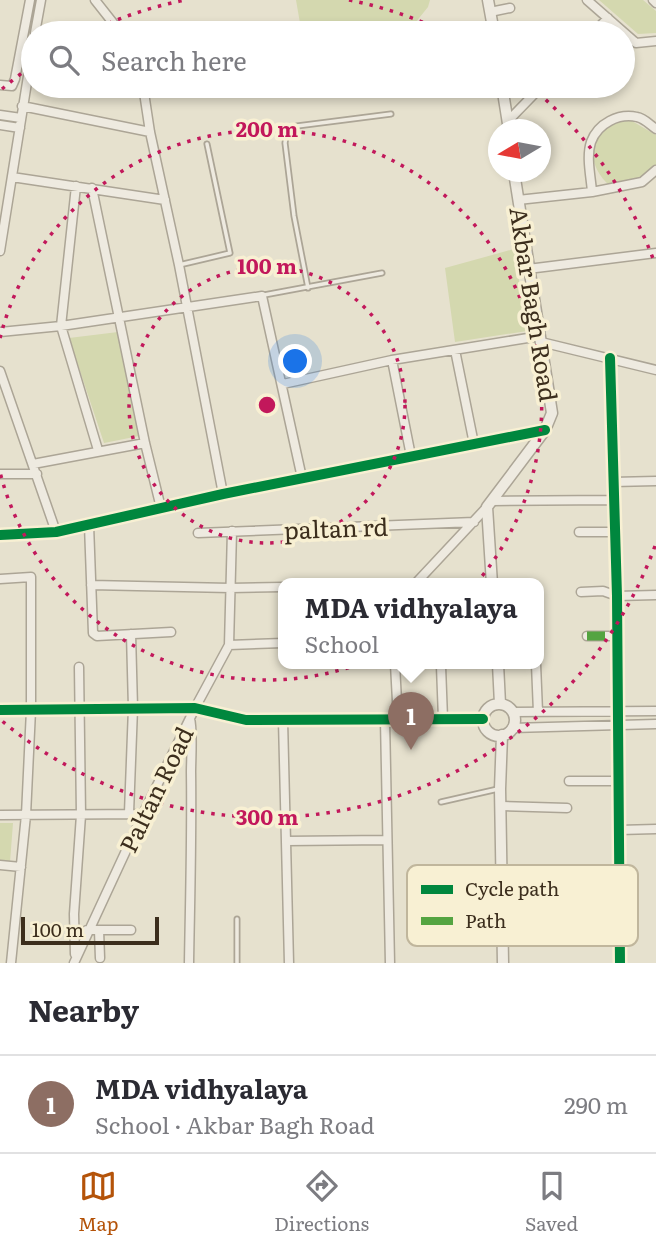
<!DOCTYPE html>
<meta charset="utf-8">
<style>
body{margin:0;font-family:Literata,serif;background:#f7f7f7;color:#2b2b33}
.compass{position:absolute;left:488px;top:119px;width:63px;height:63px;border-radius:50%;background:#fff;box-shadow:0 4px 10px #0003;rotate:260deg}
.scale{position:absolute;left:21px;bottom:18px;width:138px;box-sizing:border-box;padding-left:7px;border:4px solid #3c2e1d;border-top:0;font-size:19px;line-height:24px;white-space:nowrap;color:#3c2e1d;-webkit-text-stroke:5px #f8f0d3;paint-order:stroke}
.you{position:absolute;left:296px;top:362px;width:24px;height:24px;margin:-18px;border:5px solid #fff;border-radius:50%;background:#1a73e8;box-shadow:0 0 0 10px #1a73e833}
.badge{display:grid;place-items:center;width:46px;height:46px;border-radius:50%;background:#b45309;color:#fff;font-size:23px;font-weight:700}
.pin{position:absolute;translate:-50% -58px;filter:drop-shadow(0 2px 4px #0008)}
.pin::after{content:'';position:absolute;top:37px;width:24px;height:21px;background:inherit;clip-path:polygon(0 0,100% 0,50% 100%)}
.popup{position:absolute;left:278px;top:578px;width:266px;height:91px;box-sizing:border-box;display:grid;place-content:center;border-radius:14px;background:#fff;filter:drop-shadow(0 2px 5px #0005);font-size:23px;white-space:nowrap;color:#7c7c81}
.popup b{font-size:26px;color:#2b2b33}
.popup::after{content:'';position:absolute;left:50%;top:100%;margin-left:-14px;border:14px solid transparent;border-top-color:#fff}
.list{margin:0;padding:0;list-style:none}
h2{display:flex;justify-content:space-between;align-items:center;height:91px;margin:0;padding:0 28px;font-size:30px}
h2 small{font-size:23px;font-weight:400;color:#7c7c81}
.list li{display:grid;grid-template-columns:46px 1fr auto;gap:21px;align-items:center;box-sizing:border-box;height:98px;padding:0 28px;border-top:2px solid #e1e1e2}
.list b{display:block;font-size:26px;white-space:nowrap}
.list p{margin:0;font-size:23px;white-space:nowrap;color:#7c7c81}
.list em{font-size:23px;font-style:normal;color:#7c7c81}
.icon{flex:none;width:38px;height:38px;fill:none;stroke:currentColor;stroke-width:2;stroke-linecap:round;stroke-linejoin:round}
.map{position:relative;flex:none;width:656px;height:963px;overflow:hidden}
.search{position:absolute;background:#fff;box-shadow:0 4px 10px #0003;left:21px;right:21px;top:21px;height:77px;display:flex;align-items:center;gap:18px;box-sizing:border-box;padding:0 24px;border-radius:38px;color:#7c7c81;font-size:26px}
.sheet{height:189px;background:#fff}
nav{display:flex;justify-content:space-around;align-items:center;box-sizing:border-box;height:98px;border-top:2px solid #e1e1e2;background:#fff;font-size:19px;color:#7c7c81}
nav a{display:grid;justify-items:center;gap:4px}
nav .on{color:#b45309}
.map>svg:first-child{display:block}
.green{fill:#d4d8af}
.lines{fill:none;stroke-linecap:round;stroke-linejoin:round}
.service-casing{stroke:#aca596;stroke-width:7}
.minor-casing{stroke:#aca596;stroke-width:11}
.tertiary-casing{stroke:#aca596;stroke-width:13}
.service{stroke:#eeeae0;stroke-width:3.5}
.minor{stroke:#eeeae0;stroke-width:8}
.tertiary{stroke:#eeeae0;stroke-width:10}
.quiet{stroke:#54a441;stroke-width:9;stroke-dasharray:18 9;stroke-linecap:butt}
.cycleway-casing{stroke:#f8f0d3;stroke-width:15}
.cycleway{stroke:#00873e;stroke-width:10}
.ring{fill:none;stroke:#c2185b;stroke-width:3.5;stroke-dasharray:3.5 7}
.labels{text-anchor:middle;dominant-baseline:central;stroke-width:7;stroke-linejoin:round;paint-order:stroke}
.street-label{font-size:24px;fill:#3c2e1d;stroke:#f8f0d3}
.key{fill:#f8f0d3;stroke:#c0b69c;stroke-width:2}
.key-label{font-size:19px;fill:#3c2e1d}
.centre{fill:#c2185b;stroke:#f8f0d3;stroke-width:3.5}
.ring-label{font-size:21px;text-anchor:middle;font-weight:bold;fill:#c2185b;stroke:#f8f0d3;stroke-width:7;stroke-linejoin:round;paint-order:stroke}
</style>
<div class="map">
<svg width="656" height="963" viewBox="0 0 656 963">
<rect width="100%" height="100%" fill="#e6e1ce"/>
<path class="green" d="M 296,0 L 430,0 L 428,7 L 407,33 L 313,33 L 301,29 Z
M 599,0 L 643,0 L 656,11 L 656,33 L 638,34 Z
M 625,117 L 656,135 L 656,167 L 640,180 L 610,186 C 590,169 584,140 609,123 C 614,120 620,119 625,117 Z
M 514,249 L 527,331 L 455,342 L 445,268 Z
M 118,332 L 139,436 L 104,443 L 69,338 Z
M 0,823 L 13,823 L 10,862 L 0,861 Z"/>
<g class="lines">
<g class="service-casing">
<path id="service" d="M 179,265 L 230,253 L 207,144
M 308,288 L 294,216 L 285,143 L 286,137 L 297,126 L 391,114
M 264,295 L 382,273
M 441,802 L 498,789
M 237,919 L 237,963"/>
</g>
<g class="minor-casing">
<path id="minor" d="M 95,0 L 121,33
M 587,0 L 636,43 L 656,41
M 653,0 L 656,3
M 490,12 L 510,8
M 35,33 L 41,0
M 110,33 L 111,32
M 593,33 L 608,18
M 0,85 L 12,86 L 15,79 L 30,0
M 143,86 L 150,132 L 179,265 L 223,494
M 22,106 L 150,132
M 0,115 L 21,118
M 508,121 L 542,86
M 0,125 L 20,128
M 12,177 L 165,200
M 76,186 L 61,326 L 98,450
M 92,188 L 145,443 L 161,508
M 592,192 C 591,177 586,157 591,142 C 598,123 619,113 637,117 C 644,118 650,125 656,129
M 518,200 L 592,192 L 642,182 L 656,170
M 0,251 L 33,45
M 528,269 L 656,253
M 0,332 L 61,326 L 262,296 L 302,478
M 541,342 L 656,370
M 455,350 L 474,444
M 610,358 L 617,596 L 620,963
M 392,360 L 411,456
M 0,371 L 56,532
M 283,384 L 392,360 L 540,336
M 33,464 L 145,443
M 0,474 L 37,474
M 613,482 L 656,481
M 492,501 L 613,500
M 89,525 L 93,633 L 97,636 L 171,632
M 579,532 L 615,532
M 198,533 L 474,522
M 0,535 L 56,532 L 223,494 L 545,430
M 0,579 L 31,577 L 31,710 L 26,815 L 11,963
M 415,584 L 487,507
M 91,585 L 230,588 L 283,587
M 581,592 L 603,591 L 617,596 L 656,595
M 587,636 L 617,636
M 229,645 L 283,643
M 395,664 L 398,720
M 536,664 L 538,712
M 441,666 L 443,719
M 513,712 L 656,711
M 283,720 L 289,963
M 385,720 L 390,963
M 512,728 L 656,724
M 569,781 L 618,781
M 501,806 L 567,808
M 129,813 L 133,708 L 131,634
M 0,815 L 143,814
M 619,830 L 656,829
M 286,841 L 387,840
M 0,865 L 21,867
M 503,874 L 620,875
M 467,896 L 503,895
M 87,930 L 131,930
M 99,930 L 100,958
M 75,954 L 74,914 L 81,815 L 79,667
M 74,963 L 143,814 L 195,708 L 229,645 L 232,531
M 189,963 C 190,900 192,836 191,772 C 191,761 193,728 190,719"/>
</g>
<g class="tertiary-casing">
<path id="tertiary" d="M 488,0 L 494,33
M 502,86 L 509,130
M 492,584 L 487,507 L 545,430 L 552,413 L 514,172
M 498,664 L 500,704
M483 720a16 16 0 1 1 32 0a16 16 0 1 1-32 0Z
M 0,710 L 195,708 L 246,720 L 483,719
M 502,735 L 500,789 L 503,963"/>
</g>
<use href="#service" class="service"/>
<use href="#minor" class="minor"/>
<use href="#tertiary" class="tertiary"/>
<path class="quiet" d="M 587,636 L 617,636"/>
<g class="cycleway-casing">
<path id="cycleway" d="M 610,358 L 617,596 L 620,963
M 0,535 L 56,532 L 223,494 L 545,430
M 0,710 L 195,708 L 246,720 L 483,719"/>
</g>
<use href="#cycleway" class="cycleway"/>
</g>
<g class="ring">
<circle cx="267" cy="405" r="138"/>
<path d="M0 338A275 275 0 1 1 0 472"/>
<path d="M655 546A413 413 0 0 1 2 721M2 89A413 413 0 0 1 33 65M89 32A413 413 0 0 1 185 0M349 0A413 413 0 0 1 445 32M530 86A413 413 0 0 1 655 264"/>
</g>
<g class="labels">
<g class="street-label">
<text transform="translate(535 304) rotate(81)">Akbar Bagh Road</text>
<text transform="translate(336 527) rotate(-2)">paltan rd</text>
<text transform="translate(155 789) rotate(-64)">Paltan Road</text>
</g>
</g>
<rect x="407" y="865" width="231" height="81" rx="10" class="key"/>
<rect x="421" y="885" width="32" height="9" fill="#00873e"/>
<rect x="421" y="917" width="32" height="8" fill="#54a441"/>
<g class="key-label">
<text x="465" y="896">Cycle path</text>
<text x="465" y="928">Path</text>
</g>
<circle cx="267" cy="405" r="10" class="centre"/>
<g class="ring-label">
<text x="267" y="137">200 m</text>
<text x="267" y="274">100 m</text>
<text x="267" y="825">300 m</text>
</g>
</svg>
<svg class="compass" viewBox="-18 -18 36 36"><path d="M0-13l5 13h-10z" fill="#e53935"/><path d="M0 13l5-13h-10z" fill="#7c7c81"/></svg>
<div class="scale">100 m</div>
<div class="you"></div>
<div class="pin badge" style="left:411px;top:750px;background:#8d6e63">1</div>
<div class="popup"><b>MDA vidhyalaya</b>School</div>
<div class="search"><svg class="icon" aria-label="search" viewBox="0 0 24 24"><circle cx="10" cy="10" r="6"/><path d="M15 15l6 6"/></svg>Search here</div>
</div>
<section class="sheet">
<h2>Nearby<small></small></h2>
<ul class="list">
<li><span class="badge" style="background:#8d6e63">1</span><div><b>MDA vidhyalaya</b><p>School · Akbar Bagh Road</p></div><em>290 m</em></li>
</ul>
</section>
<nav>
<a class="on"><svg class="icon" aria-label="map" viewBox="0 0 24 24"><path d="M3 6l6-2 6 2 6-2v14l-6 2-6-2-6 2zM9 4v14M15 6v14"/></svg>Map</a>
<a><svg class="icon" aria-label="directions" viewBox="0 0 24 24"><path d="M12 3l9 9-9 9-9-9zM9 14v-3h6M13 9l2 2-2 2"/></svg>Directions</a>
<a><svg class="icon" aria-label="saved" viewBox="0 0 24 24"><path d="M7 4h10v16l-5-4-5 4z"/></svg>Saved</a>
</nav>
